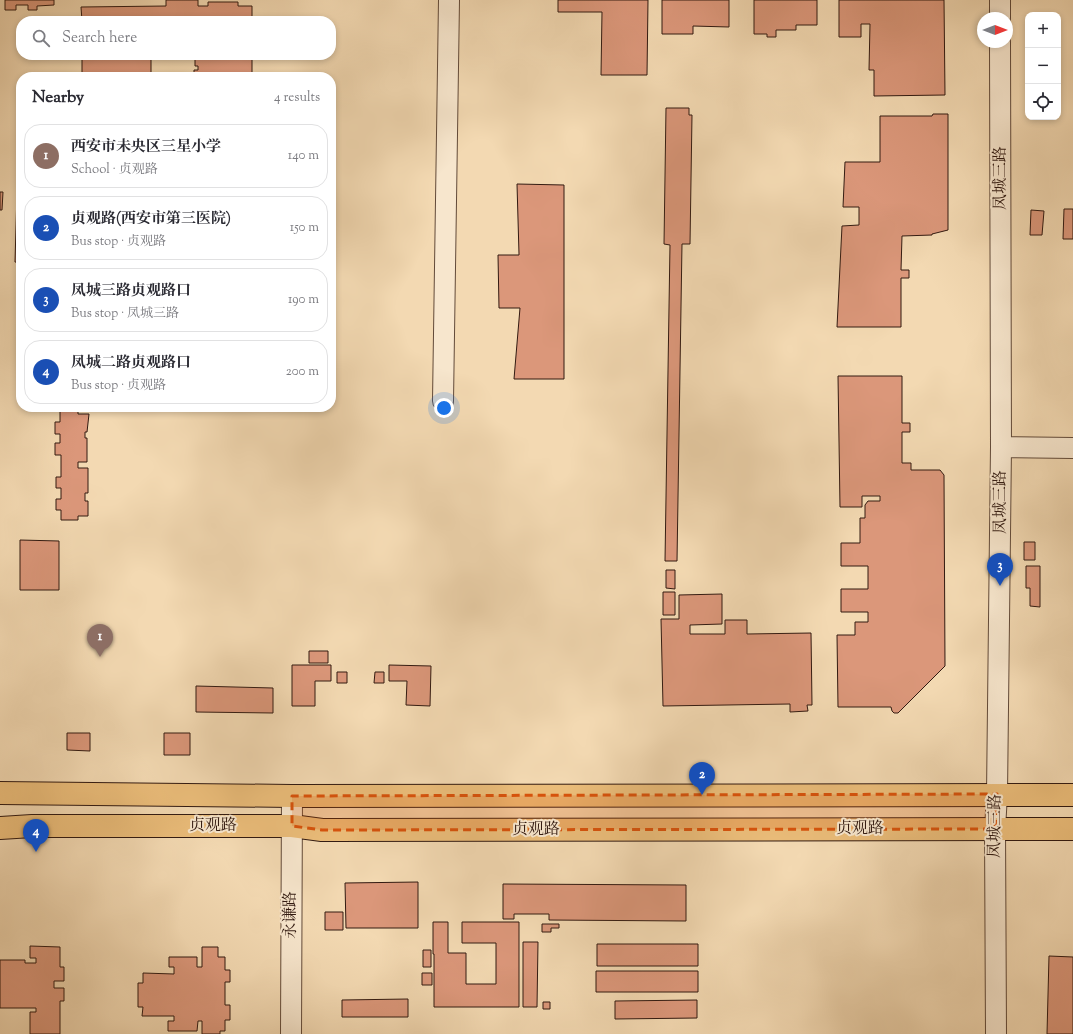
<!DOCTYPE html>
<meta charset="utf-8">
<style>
body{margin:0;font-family:"Sorts Mill Goudy","Noto Serif SC",serif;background:#f2f2f3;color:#2b2b33}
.controls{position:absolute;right:12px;top:12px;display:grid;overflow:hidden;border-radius:8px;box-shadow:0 2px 6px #0003}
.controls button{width:36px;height:36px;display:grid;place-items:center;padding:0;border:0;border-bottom:1px solid #e1e1e2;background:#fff;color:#2b2b33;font:20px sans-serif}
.compass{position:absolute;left:977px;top:12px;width:36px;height:36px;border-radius:50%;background:#fff;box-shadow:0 2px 6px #0003;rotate:90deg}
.you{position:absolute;left:444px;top:408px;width:14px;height:14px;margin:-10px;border:3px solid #fff;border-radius:50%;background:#1a73e8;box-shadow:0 0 0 6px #1a73e833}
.badge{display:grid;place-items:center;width:26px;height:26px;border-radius:50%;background:#0f766e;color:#fff;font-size:13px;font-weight:700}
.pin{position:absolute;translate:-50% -33px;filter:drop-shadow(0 1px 2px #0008)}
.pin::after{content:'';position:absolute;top:21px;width:14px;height:12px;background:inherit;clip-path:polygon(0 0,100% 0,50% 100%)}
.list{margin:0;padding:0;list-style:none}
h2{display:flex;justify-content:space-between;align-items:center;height:52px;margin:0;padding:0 16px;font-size:17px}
h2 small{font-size:13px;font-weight:400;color:#7c7c81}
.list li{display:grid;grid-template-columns:26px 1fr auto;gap:12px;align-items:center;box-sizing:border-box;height:64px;margin:0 8px 8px;padding:0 8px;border:1px solid #e1e1e2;border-radius:16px}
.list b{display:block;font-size:15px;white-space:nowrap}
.list p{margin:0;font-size:13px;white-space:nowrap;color:#7c7c81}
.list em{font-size:13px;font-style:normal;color:#7c7c81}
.icon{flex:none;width:22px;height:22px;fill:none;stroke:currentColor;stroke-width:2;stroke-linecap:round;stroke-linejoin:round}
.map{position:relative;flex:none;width:1073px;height:1034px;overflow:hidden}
.search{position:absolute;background:#fff;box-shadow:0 2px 6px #0003;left:16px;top:16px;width:320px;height:44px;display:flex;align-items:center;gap:10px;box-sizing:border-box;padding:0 14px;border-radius:16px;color:#7c7c81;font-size:15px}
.panel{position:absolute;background:#fff;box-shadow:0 2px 6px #0003;left:16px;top:72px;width:320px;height:340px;border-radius:16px}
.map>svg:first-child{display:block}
.building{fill:#db977a;stroke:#321a11}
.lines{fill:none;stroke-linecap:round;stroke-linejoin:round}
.minor-casing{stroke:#624a39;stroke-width:22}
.major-casing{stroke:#321a11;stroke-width:24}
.minor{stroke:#f7e6cd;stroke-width:20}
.major{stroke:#eabc79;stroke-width:22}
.marked{fill:#d6530c;fill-opacity:0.2;stroke:#d6530c;stroke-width:3;stroke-dasharray:8 5;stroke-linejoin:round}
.labels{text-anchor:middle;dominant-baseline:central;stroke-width:4;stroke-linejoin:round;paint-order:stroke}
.street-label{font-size:16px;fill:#321a11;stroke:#f7e6cd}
</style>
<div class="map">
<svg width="1073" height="1034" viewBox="0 0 1073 1034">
<rect width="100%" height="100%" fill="#f3d9b2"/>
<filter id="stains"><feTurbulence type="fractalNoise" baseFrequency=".005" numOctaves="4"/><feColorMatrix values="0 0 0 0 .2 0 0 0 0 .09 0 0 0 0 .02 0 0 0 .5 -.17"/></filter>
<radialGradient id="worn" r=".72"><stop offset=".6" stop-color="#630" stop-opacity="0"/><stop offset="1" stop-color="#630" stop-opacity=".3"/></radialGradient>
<path class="building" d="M 5,0 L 54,0 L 54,5 L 37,6 L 37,10 L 28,10 L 28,5 L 16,5 L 16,10 L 5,10 Z
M 166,0 L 198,0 L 198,6 L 208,6 L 208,2 L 238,2 L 238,6 L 252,6 L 252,21 L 82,21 L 81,7 L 166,6 Z
M 558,0 L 648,0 L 647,75 L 601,75 L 602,12 L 558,12 Z
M 662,0 L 729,0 L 729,27 L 693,26 L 693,34 L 662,34 Z
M 754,0 L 817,0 L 817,25 L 796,25 L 796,30 L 776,30 L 776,37 L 767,37 L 767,34 L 754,34 Z
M 839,0 L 944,0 L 945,95 L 874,96 L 874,70 L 869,70 L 870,24 L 861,24 L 861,37 L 839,37 Z
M 82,55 L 252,55 L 252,77 L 194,77 L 194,70 L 198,70 L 198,66 L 195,66 L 195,58 L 151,58 L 151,77 L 82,77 Z
M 666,108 L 689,108 L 689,115 L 692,115 L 690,244 L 682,244 L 677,561 L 665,561 L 670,245 L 664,244 Z
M 933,114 L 948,114 L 948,230 L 932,234 L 932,235 L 902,236 L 901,270 L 909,270 L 909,278 L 901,278 L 901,327 L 837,327 L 842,226 L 859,225 L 859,207 L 843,207 L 845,162 L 880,162 L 880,116 L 932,116 Z
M 517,184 L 564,185 L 564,379 L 514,379 L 520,308 L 499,308 L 498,255 L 519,255 L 519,254 Z
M 0,192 L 3,192 L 2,210 L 0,210 Z
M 17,192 L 21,192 L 21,263 L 15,262 Z
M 1064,209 L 1073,209 L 1073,239 L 1063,239 Z
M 1031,210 L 1044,211 L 1042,235 L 1030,235 Z
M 838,376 L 902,376 L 902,423 L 910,423 L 910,432 L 902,432 L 902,463 L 911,463 L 911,470 L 940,470 L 944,475 L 945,666 L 898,713 L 894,713 L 892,711 L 891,707 L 838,707 L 837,635 L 855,635 L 855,622 L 868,622 L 868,612 L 841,612 L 841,589 L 868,589 L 868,566 L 841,566 L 841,543 L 860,543 L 860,518 L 865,518 L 865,505 L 868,501 L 880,501 L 880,496 L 862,496 L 862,507 L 840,507 Z
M 60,407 L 78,407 L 78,414 L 89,414 L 87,432 L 85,432 L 85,438 L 87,438 L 87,462 L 78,462 L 78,468 L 88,468 L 88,493 L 85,493 L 85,501 L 88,501 L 88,516 L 78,516 L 78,520 L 61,520 L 61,510 L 56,510 L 56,499 L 61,499 L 61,488 L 56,488 L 56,477 L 61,477 L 61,455 L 55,455 L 55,443 L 60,443 L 60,434 L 55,434 L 55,422 L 60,422 Z
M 20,540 L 59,541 L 59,590 L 20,590 Z
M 1024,542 L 1035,542 L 1035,560 L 1024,560 Z
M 1026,566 L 1040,566 L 1040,607 L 1030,606 L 1030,588 L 1026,588 Z
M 666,570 L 675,570 L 675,589 L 666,588 Z
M 663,592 L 675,592 L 675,615 L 663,615 Z
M 722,594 L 722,624 L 690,625 L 690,634 L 725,634 L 725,620 L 747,620 L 747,634 L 811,633 L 812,705 L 807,705 L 808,711 L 790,712 L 790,704 L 663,706 L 661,619 L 679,619 L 679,595 Z
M 309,651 L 328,651 L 328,663 L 309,663 Z
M 292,665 L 331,665 L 331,681 L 315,681 L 315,706 L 292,706 Z
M 389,665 L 431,666 L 430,706 L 406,705 L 407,681 L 389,681 Z
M 337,672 L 347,672 L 347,683 L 337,683 Z
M 375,672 L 384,672 L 384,683 L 374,683 Z
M 196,686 L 273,688 L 273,713 L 196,712 Z
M 67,733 L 90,733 L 90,751 L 67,750 Z
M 164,733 L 190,733 L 190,755 L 164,755 Z
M 418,882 L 418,928 L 346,928 L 345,883 Z
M 503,884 L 686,885 L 686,921 L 549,920 L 549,914 L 514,914 L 514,919 L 503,919 Z
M 325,912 L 343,912 L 343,930 L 325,930 Z
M 433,922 L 448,922 L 448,953 L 466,953 L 466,984 L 496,984 L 496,943 L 462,943 L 462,922 L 519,922 L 519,1007 L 434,1007 L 434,954 L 433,954 Z
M 542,924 L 559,924 L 559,928 L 551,928 L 551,932 L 542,932 Z
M 523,942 L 538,942 L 537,1007 L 523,1007 Z
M 597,944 L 698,944 L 698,966 L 597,966 Z
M 30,946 L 60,947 L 60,967 L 64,967 L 64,981 L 54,981 L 54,988 L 64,988 L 64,1001 L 60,1001 L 60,1034 L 30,1034 L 30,1012 L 36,1012 L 36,1008 L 0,1008 L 0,960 L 25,960 L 25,963 L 36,963 L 36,958 L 30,958 Z
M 202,947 L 218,947 L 218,957 L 225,957 L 225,970 L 230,970 L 230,982 L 225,982 L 225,1005 L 230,1005 L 230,1020 L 225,1020 L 225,1031 L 220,1031 L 220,1034 L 202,1034 L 202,1021 L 198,1021 L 197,1031 L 168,1031 L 168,1021 L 174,1021 L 174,1016 L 142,1016 L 143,1007 L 138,1007 L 138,983 L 143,983 L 143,973 L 174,974 L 174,967 L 169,967 L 169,957 L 197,957 L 197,967 L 202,967 Z
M 423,950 L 431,950 L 431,967 L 423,967 Z
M 1049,956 L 1073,957 L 1073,1034 L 1047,1034 Z
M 596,971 L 698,971 L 698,992 L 596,992 Z
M 422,973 L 432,973 L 432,985 L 422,985 Z
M 408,999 L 408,1017 L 342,1017 L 342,1000 Z
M 697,1000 L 697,1018 L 615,1019 L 615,1001 Z
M 543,1002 L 550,1002 L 550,1009 L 543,1009 Z"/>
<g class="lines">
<g class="minor-casing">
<path id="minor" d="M 1000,0 L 1000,18
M 443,401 L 449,0
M 1001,447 L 1073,448
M 291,1034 L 292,796
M 996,1034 L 995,829 L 997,794 L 1001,447 L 1000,42"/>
</g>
<g class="major-casing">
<path id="major" d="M 0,793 L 292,796 L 1073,795
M 0,828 L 32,826 L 292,826 L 322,830 L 1073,829"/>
</g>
<use href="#minor" class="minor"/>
<use href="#major" class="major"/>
</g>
<path class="marked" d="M 997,794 L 995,829 L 322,830 L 292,826 L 292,796 Z"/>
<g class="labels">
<g class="street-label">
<text transform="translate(1001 178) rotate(-90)">凤城三路</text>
<text transform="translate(1001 502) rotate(-90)">凤城三路</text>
<text x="213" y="826">贞观路</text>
<text transform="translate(996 826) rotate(-89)">凤城三路</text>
<text x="860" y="829">贞观路</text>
<text x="536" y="830">贞观路</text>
<text transform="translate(291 915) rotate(-90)">永谦路</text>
</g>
</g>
<rect width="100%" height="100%" filter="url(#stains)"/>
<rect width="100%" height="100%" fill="url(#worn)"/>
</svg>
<div class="controls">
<button>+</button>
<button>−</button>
<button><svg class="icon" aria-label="locate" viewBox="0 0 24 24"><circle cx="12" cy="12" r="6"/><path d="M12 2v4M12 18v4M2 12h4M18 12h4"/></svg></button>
</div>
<svg class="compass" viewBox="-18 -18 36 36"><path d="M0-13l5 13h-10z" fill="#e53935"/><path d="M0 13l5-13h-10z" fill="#7c7c81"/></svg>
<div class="you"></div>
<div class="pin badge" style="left:100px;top:657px;background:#8d6e63">1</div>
<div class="pin badge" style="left:702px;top:795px;background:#1a4fb4">2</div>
<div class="pin badge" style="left:1000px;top:586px;background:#1a4fb4">3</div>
<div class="pin badge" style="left:36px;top:852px;background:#1a4fb4">4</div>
<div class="search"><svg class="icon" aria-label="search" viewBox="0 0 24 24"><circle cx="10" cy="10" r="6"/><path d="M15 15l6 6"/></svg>Search here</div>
<section class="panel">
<h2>Nearby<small>4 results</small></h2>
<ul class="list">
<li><span class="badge" style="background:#8d6e63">1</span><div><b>西安市未央区三星小学</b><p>School · 贞观路</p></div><em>140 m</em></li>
<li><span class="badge" style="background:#1a4fb4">2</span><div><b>贞观路(西安市第三医院)</b><p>Bus stop · 贞观路</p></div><em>150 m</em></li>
<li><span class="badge" style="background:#1a4fb4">3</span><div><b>凤城三路贞观路口</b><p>Bus stop · 凤城三路</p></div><em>190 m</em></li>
<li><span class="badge" style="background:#1a4fb4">4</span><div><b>凤城二路贞观路口</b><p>Bus stop · 贞观路</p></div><em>200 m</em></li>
</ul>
</section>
</div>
